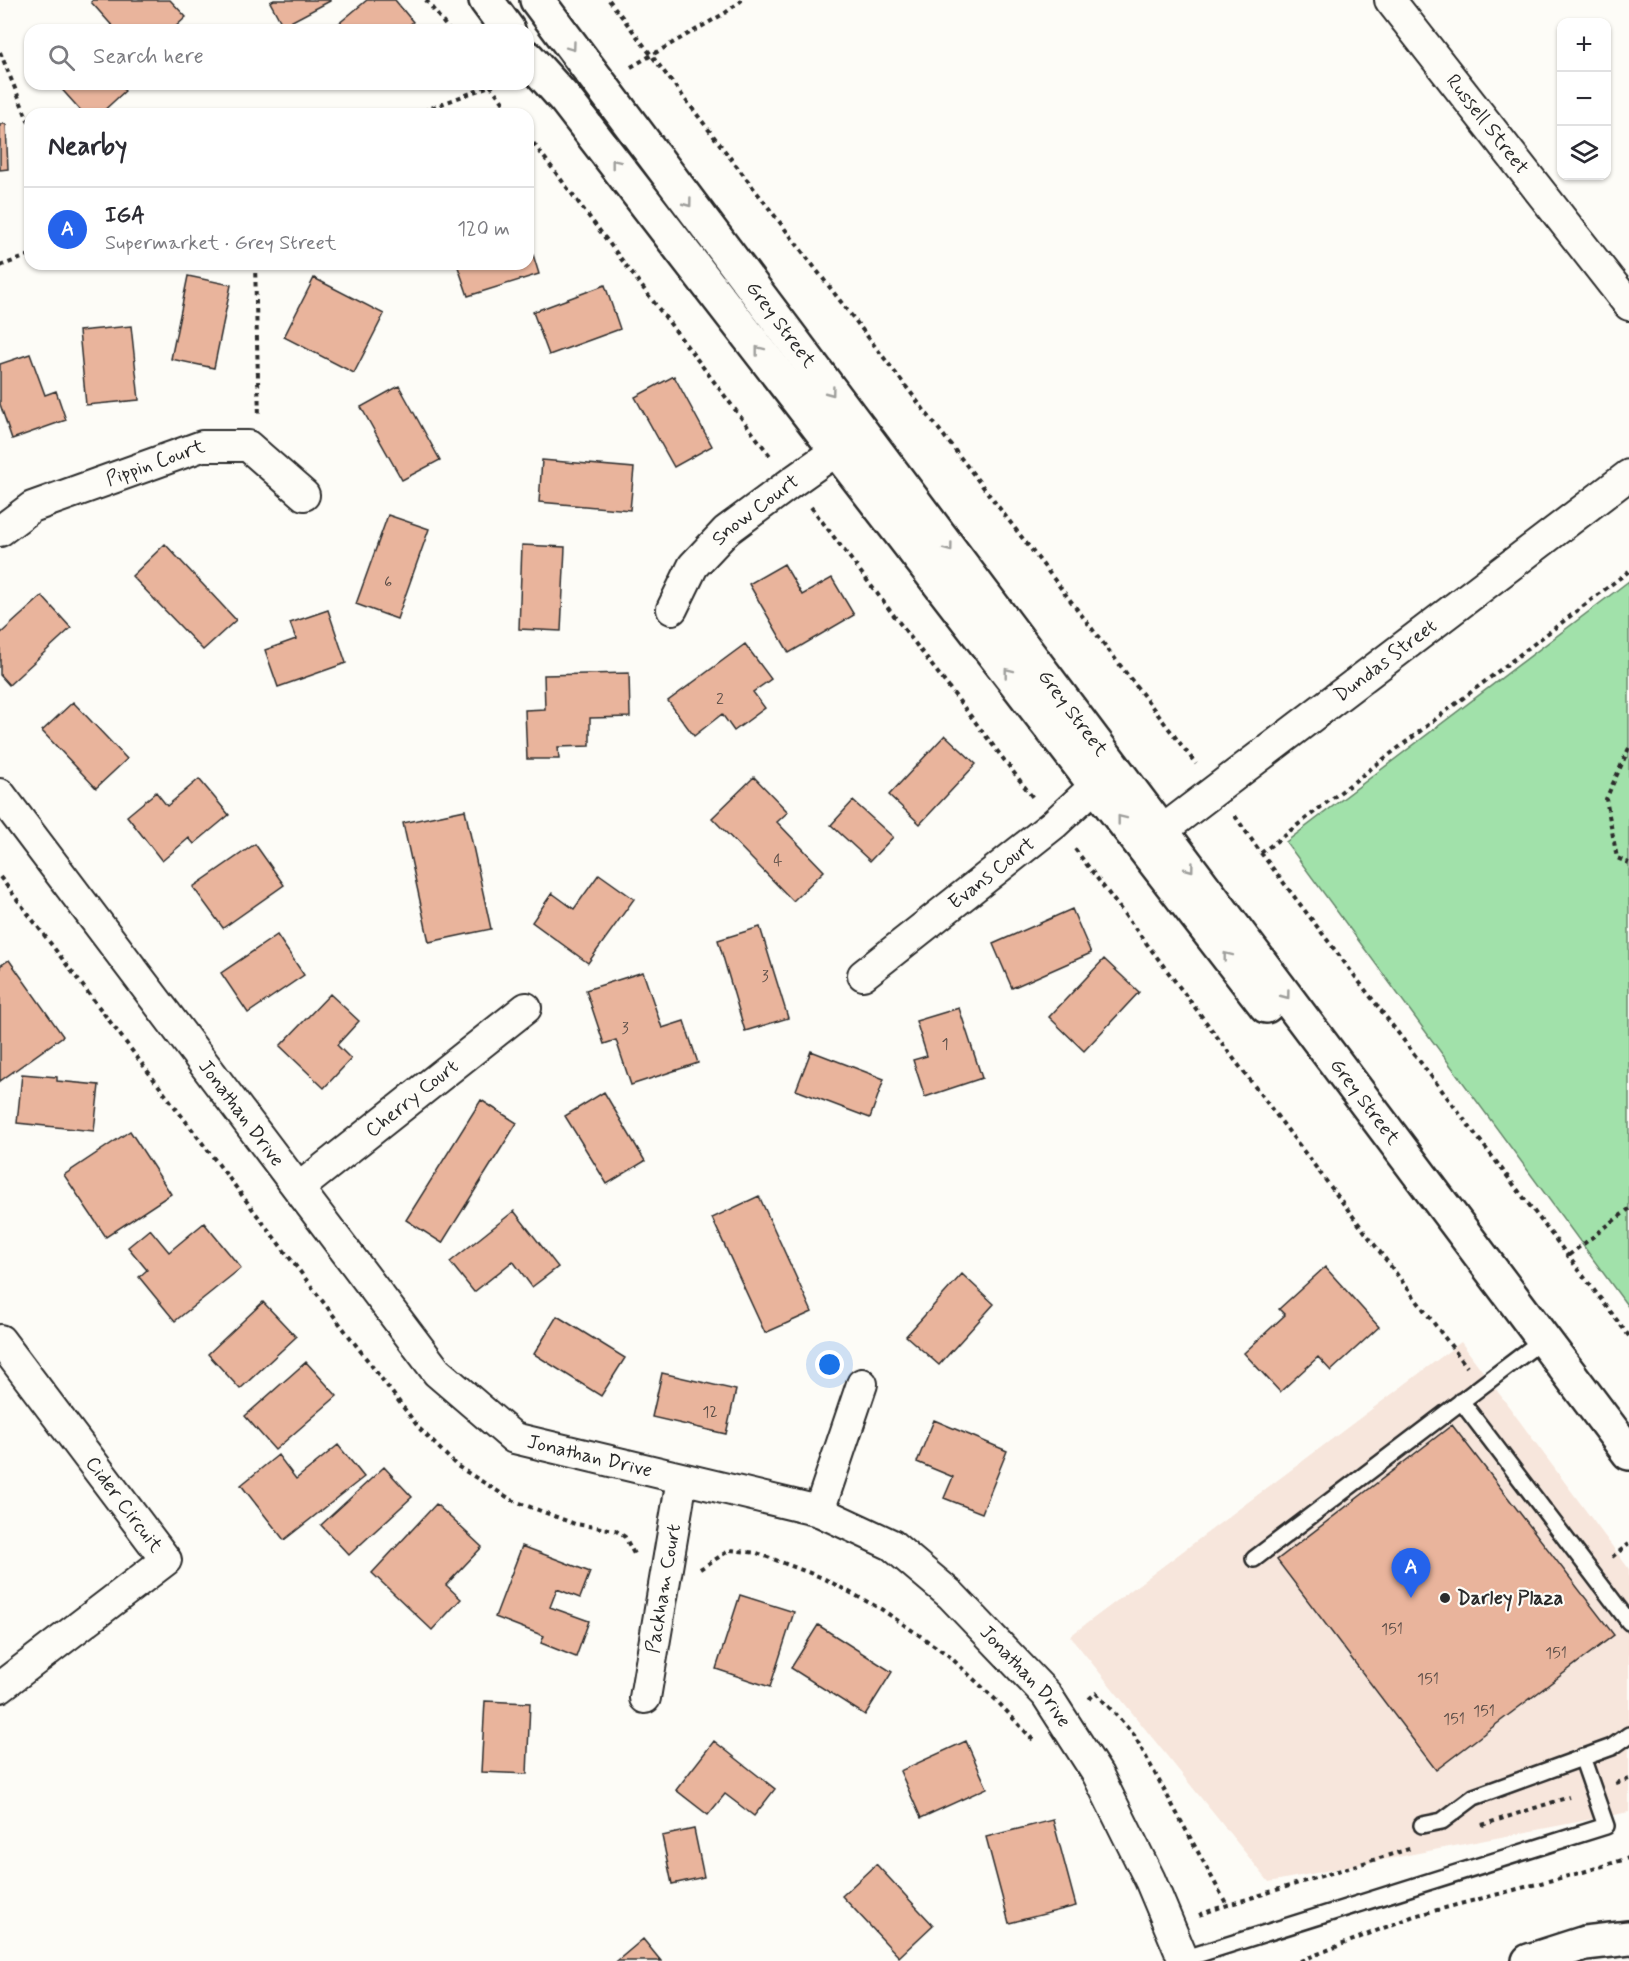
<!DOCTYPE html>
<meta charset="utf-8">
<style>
body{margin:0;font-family:Mynerve,sans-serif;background:#f2f2f3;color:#2b2b33}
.controls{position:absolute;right:18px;top:18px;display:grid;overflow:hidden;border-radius:12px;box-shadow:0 2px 4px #0004}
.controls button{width:54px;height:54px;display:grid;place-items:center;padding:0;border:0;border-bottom:2px solid #e1e1e2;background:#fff;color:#2b2b33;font:30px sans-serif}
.you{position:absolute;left:830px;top:1365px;width:21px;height:21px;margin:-15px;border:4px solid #fff;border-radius:50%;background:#1a73e8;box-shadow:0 0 0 9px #1a73e833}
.badge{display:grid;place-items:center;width:39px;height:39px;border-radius:50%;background:#2563eb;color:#fff;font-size:20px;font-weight:700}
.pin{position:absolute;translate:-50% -50px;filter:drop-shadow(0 2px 3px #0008)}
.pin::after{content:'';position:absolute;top:32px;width:21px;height:18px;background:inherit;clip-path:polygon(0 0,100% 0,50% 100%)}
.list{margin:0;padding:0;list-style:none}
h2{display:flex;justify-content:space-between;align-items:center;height:78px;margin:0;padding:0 24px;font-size:26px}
h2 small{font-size:20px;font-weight:400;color:#7c7c81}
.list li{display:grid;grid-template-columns:39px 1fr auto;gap:18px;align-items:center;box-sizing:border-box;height:84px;padding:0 24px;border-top:2px solid #e1e1e2}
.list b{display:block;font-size:22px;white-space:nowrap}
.list p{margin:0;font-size:20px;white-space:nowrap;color:#7c7c81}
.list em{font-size:20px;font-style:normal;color:#7c7c81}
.icon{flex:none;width:33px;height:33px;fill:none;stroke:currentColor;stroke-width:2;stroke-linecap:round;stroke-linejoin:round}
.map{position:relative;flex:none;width:1629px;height:1961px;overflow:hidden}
.search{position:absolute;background:#fff;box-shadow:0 2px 4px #0004;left:24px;top:24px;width:510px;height:66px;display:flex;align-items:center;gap:15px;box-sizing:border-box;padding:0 21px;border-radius:18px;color:#7c7c81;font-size:22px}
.panel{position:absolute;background:#fff;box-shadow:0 2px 4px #0004;left:24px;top:108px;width:510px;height:162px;border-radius:18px}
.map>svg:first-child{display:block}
.built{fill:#f7e6dc}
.green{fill:#a1e1aa;stroke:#66866a;stroke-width:1.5}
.building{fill:#e9b49c;stroke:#2b2b2b;stroke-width:1.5}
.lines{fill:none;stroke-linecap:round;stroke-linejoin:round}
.lane-casing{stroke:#2b2b2b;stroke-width:20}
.street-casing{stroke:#2b2b2b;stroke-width:34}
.secondary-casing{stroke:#2b2b2b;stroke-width:38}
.path{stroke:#2b2b2b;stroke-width:4;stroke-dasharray:4.5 4.5;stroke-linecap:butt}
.lane{stroke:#fdfcf7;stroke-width:15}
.street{stroke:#fdfcf7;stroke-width:30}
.secondary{stroke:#fdfcf7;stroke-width:33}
.oneway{stroke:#9e9e9b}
.poi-dot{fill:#2b2b2b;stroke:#fdfcf7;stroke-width:2}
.labels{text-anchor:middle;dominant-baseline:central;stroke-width:4.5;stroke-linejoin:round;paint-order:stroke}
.number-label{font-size:16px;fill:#5a4d47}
.street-label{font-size:20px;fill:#2b2b2b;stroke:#fdfcf7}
.poi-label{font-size:20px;font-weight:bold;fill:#2b2b2b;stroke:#fdfcf7;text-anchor:start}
</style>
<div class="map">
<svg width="1629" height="1961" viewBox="0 0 1629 1961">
<rect width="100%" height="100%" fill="#fdfcf7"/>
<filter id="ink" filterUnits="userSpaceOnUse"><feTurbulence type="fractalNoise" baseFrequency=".0167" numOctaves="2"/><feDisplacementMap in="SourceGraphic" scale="12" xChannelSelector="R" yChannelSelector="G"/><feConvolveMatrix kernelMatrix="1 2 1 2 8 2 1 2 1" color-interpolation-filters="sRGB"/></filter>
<g filter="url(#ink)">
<path class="built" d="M 1461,1342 L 1629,1569 L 1629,1812 L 1269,1882 L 1070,1636 Z"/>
<path class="green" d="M 1629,581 L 1629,1308 L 1286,842 Z"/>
<path class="building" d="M 93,0 L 170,0 L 186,17 L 172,30 L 116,30 L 91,2 Z
M 274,0 L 330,0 L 330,1 L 283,26 L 270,2 Z
M 367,0 L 395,0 L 413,22 L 403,30 L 331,30 Z
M 57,84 L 119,84 L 125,91 L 100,114 L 84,114 Z
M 0,124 L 6,124 L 8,169 L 0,170 Z
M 528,238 L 539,274 L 468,296 L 457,264 L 528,264 Z
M 188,276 L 231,285 L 214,368 L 171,359 Z
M 314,278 L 384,314 L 354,373 L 284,337 Z
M 605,285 L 620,329 L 549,355 L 533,312 Z
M 131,326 L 139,400 L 86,405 L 79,331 Z
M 30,354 L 45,395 L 56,391 L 66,420 L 12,439 L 0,404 L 0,364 Z
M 674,376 L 712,446 L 674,467 L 635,397 Z
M 399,386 L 440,460 L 402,480 L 361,407 Z
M 542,460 L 634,468 L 630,510 L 539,502 Z
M 388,515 L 429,529 L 397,619 L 356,604 Z
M 165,544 L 236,620 L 203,650 L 132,576 Z
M 522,545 L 565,547 L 561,631 L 519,629 Z
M 784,564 L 802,595 L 832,578 L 854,615 L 789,653 L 749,584 Z
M 42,596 L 71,628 L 9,685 L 0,675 L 0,634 Z
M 328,610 L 346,663 L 278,687 L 265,650 L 296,639 L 290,623 Z
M 745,644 L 771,679 L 753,692 L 765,708 L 734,731 L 722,714 L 694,736 L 668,701 Z
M 629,673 L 630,717 L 590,718 L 590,746 L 558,747 L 559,759 L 527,759 L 525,710 L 545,709 L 544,675 Z
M 73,702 L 127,759 L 96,788 L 42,731 Z
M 945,735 L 976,764 L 920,824 L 889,795 Z
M 754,777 L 788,812 L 777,822 L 824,871 L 793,901 L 712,818 Z
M 199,779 L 229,815 L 194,844 L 189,838 L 162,861 L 127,816 L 156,792 L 167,806 Z
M 853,801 L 893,837 L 870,861 L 831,825 Z
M 465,810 L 491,929 L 429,942 L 403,823 Z
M 255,844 L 284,885 L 223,928 L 193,887 Z
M 599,874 L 634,899 L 588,963 L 532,922 L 552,893 L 574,909 Z
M 1072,909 L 1091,953 L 1012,988 L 993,944 Z
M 760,927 L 788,1018 L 745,1031 L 718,940 Z
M 277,935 L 304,975 L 248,1013 L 221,973 Z
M 1104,959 L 1139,992 L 1084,1051 L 1049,1017 Z
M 9,960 L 63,1036 L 0,1081 L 0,966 Z
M 643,972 L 662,1028 L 684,1021 L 698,1063 L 631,1085 L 616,1040 L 604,1044 L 586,990 Z
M 330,994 L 359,1021 L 337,1045 L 351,1059 L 324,1088 L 280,1046 Z
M 959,1008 L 982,1078 L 925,1097 L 913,1060 L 927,1056 L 916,1021 Z
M 811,1051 L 884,1079 L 870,1118 L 796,1090 Z
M 22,1074 L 57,1077 L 57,1081 L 99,1085 L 94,1131 L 17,1123 Z
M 604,1092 L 645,1161 L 607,1184 L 565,1116 Z
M 481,1100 L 517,1123 L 442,1243 L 406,1220 Z
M 130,1131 L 171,1194 L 106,1237 L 64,1175 Z
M 759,1196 L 812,1312 L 765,1333 L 712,1218 Z
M 514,1211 L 558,1267 L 532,1287 L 513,1261 L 474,1292 L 450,1262 Z
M 204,1223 L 241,1268 L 175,1321 L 139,1277 L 147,1270 L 128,1247 L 150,1229 L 169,1252 Z
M 1325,1267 L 1379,1327 L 1331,1371 L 1318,1357 L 1280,1392 L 1244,1353 L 1285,1315 L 1279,1309 Z
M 962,1274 L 994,1304 L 939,1365 L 906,1336 Z
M 263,1302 L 296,1337 L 240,1389 L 208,1354 Z
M 557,1316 L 625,1358 L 601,1396 L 534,1354 Z
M 306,1362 L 337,1396 L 275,1450 L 245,1416 Z
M 662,1373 L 736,1390 L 726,1434 L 652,1417 Z
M 934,1420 L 1007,1451 L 982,1513 L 944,1498 L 953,1477 L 917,1462 Z
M 1452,1425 L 1614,1635 L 1436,1770 L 1277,1560 Z
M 338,1445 L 364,1477 L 284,1540 L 241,1485 L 278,1455 L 296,1479 Z
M 384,1467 L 412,1497 L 349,1555 L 321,1525 Z
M 436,1504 L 482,1547 L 446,1585 L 461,1599 L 432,1630 L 372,1573 Z
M 522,1546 L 590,1572 L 580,1598 L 557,1589 L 550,1607 L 589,1621 L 576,1657 L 541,1643 L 544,1636 L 495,1617 Z
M 740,1595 L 794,1612 L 770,1687 L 716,1669 Z
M 818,1625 L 892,1672 L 865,1715 L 791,1668 Z
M 485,1701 L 530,1703 L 527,1774 L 481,1772 Z
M 714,1741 L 775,1789 L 754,1816 L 725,1794 L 708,1815 L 676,1790 Z
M 966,1741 L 987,1788 L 921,1818 L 900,1771 Z
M 1053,1820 L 1076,1906 L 1009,1923 L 986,1837 Z
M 694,1829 L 704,1877 L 672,1884 L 662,1836 Z
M 876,1864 L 933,1925 L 899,1957 L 842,1896 Z
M 643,1939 L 661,1961 L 617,1961 Z"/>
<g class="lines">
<g class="lane-casing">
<path id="lane" d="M 1461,1401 L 1629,1622
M 1254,1559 L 1533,1347
M 1422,1825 L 1442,1821 L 1474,1797 L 1612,1747 L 1629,1735
M 1180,1960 L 1606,1826 L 1582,1757"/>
</g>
<g class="street-casing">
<g id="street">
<path id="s1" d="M 1390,0 L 1629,305"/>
<path id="s2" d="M 0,531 L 32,507 L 202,446 L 248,446 L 304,495"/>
<path id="s3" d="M 672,609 L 693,566 L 726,531 L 792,482 L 857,436"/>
<path id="s4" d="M 0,794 L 437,1372 L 514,1438 L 819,1511 L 892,1545 L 951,1595 L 1046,1694 L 1098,1775 L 1150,1880 L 1184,1961"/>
<path id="s5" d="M 1142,846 L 1629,475"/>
<path id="s6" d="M 863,975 L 1054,824 L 1095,786 L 1115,772"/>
<path id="s7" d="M 299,1188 L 526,1008"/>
<path id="s8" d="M 0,1340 L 166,1560 L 0,1687"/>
<path d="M 819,1511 L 862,1384"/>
<path id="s9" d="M 645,1698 L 682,1479"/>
</g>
</g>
<g class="secondary-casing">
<g id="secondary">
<path d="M 486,0 L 508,30"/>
<path id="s10" d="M 537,0 L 1629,1453"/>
<path d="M 528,58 L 565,99 L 1266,1006"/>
<path d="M 1529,1961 L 1585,1943 L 1629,1938"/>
</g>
</g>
<path class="path" d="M 426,0 L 449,30
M 609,0 L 1196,764
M 0,52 L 30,125
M 631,67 L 725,13 L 742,0
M 490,85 L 512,114
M 415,114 L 495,84
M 528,136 L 771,457
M 255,264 L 259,417
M 0,266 L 30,255
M 811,507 L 1034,799
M 1629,748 L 1606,799 L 1617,858 L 1629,863
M 1235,816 L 1261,853 L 1629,1336
M 1075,849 L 1467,1367
M 1261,853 L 1629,571
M 0,877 L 419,1428 L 457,1466 L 512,1500 L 575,1524 L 615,1530 L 625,1537 L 634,1554
M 1569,1255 L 1629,1209
M 1612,1557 L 1629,1544
M 700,1569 L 730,1550 L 757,1553 L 823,1578 L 881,1609 L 948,1655 L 997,1701 L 1035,1742
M 1089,1699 L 1096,1693 L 1134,1735 L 1227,1905
M 1616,1783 L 1629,1779
M 1482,1825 L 1569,1797
M 1199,1915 L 1215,1909 L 1412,1848
M 1300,1961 L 1414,1916 L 1583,1872 L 1629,1858"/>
<use href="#lane" class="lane"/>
<use href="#street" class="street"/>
<use href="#secondary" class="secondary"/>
</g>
<defs><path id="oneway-chevron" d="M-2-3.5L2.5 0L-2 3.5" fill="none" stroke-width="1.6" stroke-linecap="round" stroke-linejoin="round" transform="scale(1.5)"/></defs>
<g class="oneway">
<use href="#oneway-chevron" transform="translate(572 47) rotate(54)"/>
<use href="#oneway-chevron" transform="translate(615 163) rotate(-128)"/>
<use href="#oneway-chevron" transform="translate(688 203) rotate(53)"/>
<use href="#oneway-chevron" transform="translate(759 350) rotate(-128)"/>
<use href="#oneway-chevron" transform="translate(831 392) rotate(53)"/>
<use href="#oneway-chevron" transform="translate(949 548) rotate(53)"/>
<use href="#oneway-chevron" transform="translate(1008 672) rotate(-128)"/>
<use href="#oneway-chevron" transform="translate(1121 819) rotate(-128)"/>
<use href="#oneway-chevron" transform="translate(1190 868) rotate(53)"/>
<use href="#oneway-chevron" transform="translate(1227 956) rotate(-128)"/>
<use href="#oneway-chevron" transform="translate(1286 995) rotate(53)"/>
</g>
</g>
<circle class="poi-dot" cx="1445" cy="1598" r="6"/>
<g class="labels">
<g class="number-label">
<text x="388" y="582">6</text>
<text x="720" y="699">2</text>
<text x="778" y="860">4</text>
<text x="765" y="976">3</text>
<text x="625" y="1028">3</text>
<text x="945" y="1044">1</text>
<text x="710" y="1412">12</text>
<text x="1392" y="1629">151</text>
<text x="1556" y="1653">151</text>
<text x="1428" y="1679">151</text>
<text x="1484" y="1711">151</text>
<text x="1454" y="1719">151</text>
</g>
<g class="street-label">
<text stroke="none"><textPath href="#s1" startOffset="158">Russell Street</textPath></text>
<text stroke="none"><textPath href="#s10" startOffset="406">Grey Street</textPath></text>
<text stroke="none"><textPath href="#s2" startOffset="171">Pippin Court</textPath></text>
<text stroke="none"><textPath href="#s3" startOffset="132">Snow Court</textPath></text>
<text stroke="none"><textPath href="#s5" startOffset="306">Dundas Street</textPath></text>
<text stroke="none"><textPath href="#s10" startOffset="892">Grey Street</textPath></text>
<text stroke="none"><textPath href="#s6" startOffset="164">Evans Court</textPath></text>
<text stroke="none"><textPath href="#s7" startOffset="144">Cherry Court</textPath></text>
<text stroke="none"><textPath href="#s10" startOffset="1378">Grey Street</textPath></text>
<text stroke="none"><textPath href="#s4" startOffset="400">Jonathan Drive</textPath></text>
<text stroke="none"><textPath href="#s4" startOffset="904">Jonathan Drive</textPath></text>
<text stroke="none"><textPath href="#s8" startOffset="206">Cider Circuit</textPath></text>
<text stroke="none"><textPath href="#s9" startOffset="111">Packham Court</textPath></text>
<text stroke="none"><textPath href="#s4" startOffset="1408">Jonathan Drive</textPath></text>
</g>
<g class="poi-label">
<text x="1457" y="1598">Darley Plaza</text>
</g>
</g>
</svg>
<div class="controls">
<button>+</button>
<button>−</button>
<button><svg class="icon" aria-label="layers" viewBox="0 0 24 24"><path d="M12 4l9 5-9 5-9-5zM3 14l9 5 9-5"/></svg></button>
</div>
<div class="you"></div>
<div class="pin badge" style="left:1411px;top:1598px">A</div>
<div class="search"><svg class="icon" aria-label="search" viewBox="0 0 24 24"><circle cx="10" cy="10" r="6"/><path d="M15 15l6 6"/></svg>Search here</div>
<section class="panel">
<h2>Nearby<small></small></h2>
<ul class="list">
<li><span class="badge">A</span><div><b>IGA</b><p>Supermarket · Grey Street</p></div><em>120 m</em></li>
</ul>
</section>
</div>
